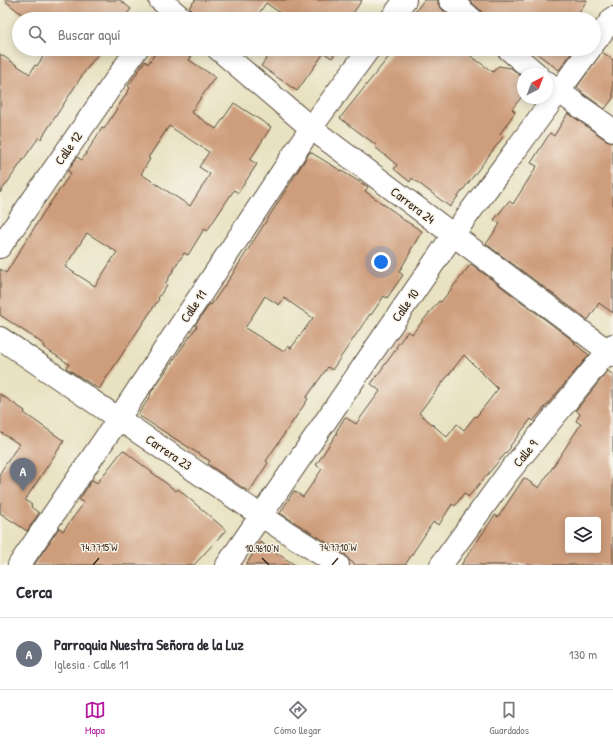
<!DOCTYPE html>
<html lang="es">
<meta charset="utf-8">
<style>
body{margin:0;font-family:"Patrick Hand",sans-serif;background:#f7f7f7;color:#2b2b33}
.controls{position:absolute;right:12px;bottom:12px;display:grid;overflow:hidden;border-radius:4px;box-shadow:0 2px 10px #0003}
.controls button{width:36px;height:36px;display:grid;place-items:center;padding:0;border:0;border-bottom:1px solid #e1e1e2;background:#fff;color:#2b2b33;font:20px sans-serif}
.compass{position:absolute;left:517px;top:68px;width:36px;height:36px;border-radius:50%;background:#fff;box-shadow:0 2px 10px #0003;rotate:42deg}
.you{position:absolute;left:381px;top:262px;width:14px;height:14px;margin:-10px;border:3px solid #fff;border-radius:50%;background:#1a73e8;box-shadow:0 0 0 6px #1a73e833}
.badge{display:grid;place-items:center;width:26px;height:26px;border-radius:50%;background:#b5179e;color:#fff;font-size:13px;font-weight:700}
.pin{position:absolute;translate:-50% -33px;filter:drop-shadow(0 1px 2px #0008)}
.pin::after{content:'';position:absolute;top:21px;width:14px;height:12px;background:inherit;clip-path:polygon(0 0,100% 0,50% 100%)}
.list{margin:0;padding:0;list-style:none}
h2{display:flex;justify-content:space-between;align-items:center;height:52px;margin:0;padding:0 16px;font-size:17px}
h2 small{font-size:13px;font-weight:400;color:#7c7c81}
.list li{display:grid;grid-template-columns:26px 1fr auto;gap:12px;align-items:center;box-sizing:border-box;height:72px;padding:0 16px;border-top:1px solid #e1e1e2}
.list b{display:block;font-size:15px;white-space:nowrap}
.list p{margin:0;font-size:13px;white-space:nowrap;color:#7c7c81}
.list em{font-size:13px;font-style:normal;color:#7c7c81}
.icon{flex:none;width:22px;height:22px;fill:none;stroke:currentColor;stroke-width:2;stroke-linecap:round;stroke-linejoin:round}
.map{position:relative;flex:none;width:613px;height:565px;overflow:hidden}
.search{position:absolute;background:#fff;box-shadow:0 2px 10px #0003;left:12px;right:12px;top:12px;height:44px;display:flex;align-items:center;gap:10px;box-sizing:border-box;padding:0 14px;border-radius:22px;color:#7c7c81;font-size:15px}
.sheet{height:124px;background:#fff}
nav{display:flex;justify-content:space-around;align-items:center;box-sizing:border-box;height:56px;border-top:1px solid #e1e1e2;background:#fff;font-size:11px;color:#7c7c81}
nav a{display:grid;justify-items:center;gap:2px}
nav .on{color:#b5179e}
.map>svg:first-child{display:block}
.building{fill:#ce9d7b;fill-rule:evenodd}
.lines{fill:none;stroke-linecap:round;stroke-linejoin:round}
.minor-casing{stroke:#554636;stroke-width:24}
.minor{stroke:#fff;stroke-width:22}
.ticks{fill:none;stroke:#3b2a1e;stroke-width:1.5}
.labels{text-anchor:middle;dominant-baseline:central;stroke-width:3;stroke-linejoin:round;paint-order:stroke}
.street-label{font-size:13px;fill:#3b2a1e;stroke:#f7f3e8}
.ticks-label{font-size:10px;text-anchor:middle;fill:#3b2a1e;stroke:#f7f3e8;stroke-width:3;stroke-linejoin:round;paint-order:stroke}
</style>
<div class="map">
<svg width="613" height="565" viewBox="0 0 613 565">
<rect width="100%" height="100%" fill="#f7f3e8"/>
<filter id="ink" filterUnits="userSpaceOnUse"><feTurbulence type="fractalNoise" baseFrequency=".025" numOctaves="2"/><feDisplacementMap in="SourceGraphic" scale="8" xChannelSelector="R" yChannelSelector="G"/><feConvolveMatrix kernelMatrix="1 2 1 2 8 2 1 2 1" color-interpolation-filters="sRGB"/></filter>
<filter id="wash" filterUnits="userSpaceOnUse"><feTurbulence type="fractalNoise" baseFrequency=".012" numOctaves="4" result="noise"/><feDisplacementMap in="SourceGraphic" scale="16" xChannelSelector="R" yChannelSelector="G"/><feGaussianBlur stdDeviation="0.9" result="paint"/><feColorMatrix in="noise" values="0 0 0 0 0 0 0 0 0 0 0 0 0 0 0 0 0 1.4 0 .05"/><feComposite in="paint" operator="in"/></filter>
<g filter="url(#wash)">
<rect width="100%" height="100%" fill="#e8e2c1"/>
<g id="blocks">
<path class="building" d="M 4,0 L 120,0 L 131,9 L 123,19 L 28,19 Z
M 195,0 L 362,0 L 349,19 L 289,19 L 266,3 L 255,19 L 195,19 L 195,14 L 189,8 Z
M 424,0 L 438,0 L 438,4 L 442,9 L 453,19 L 410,19 Z
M 469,0 L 587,0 L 577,16 L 578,17 L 577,19 L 484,19 L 484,15 L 480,10 Z
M 48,49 L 102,49 L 85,71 L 41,139 L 39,137 L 0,193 L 0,54 L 30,74 L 35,65 L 37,66 Z
M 158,49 L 197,49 L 189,60 L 215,77 L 191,112 L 216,129 L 234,103 L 271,127 L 250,160 L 257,164 L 238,193 L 234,190 L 207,231 L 204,229 L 188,255 L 184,253 L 165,284 L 167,285 L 158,298 L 159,299 L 99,389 L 66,368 L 69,364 L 43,347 L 45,345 L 0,315 L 0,269 L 6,273 L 44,212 L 71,173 L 68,171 L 71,166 L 77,157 L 82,160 L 102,128 L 104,129 L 130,88 L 128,86 L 145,61 L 148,64 ZM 169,126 L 209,152 L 199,167 L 210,174 L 190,206 L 141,174 L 150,159 L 148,158 ZM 87,233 L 117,252 L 95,286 L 65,267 Z
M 273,49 L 338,49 L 332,58 L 324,53 L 297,91 L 261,66 Z
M 395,49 L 461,49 L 493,72 L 498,66 L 511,68 L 523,78 L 523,95 L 512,109 L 515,112 L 500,134 L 503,137 L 450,207 L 412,178 L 410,182 L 394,169 L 397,165 L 375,147 L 376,145 L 340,118 Z
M 533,49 L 572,49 L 574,50 L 559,70 L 532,50 Z
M 602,52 L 613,60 L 613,98 L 605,109 L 581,92 L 582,91 L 577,87 Z
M 568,113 L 606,140 L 613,142 L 613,313 L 599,303 L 588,320 L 486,244 L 500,224 L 494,220 L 509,201 L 513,204 L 537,166 L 531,163 L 550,133 L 554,136 Z
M 310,152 L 368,187 L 365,191 L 400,216 L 399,217 L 422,231 L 410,251 L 411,251 L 399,272 L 403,275 L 387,298 L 384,296 L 371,315 L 370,314 L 332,370 L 328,367 L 306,398 L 308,399 L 266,461 L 268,463 L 249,492 L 208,464 L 210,461 L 138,415 L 151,395 L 150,394 L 197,326 L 195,325 L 210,304 L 211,305 L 230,278 ZM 265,296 L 279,305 L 284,298 L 313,318 L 291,348 L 288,346 L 284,352 L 245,328 Z
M 471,264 L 575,342 L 574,343 L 589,355 L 533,421 L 531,419 L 510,446 L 511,447 L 468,497 L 464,493 L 455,506 L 452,504 L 439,525 L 433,522 L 405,565 L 356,565 L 349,560 L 345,554 L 280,513 L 294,491 L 303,497 L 322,469 L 316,465 L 337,433 L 336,432 L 345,417 L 356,424 L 380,391 L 371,384 L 397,348 L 396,347 L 408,331 L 412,334 L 439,301 L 441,302 ZM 464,355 L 498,389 L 476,417 L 475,416 L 464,430 L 457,424 L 447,437 L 419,413 Z
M 608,371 L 613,375 L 613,565 L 461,565 L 495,515 L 498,517 L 524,478 L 539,488 L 581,424 L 576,421 L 580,414 L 576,410 ZM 568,520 L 598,520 L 598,550 L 568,550 Z
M 0,394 L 25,411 L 24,413 L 64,441 L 25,500 L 32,505 L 31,507 L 39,513 L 27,531 L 0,513 L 0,473 L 19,444 L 0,432 Z
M 123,450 L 176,491 L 178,489 L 226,530 L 194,565 L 34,565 L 59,528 L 63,531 L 84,503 L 79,500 L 92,480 L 97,483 Z
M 260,542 L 295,565 L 246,565 Z"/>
</g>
</g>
<g filter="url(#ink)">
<use href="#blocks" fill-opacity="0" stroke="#554636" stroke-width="1"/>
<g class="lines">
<g class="minor-casing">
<path id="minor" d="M 160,0 L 183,19
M 450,0 L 472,19
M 391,19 L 405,0
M 594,43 L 613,18
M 218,49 L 311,128 L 613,355
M 508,49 L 537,74
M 547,82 L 558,91 L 613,130
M 0,247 L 137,49
M 0,338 L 260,515 L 338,565
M 19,565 L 119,418 L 311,128 L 369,49
M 227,565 L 453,235 L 590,49
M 441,565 L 508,473 L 613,345"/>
</g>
<use href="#minor" class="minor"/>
</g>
</g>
<path class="ticks" d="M 262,558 L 269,565M 93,565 L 99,558M 332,565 L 338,558"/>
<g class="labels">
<g class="street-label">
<text transform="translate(68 148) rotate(-55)">Calle 12</text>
<text transform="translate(413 205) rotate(37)">Carrera 24</text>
<text transform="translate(405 305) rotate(-55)">Calle 10</text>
<text transform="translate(193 306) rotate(-56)">Calle 11</text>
<text transform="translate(169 452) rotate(34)">Carrera 23</text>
<text transform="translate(525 453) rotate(-51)">Calle 9</text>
</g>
</g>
<g class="ticks-label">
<text x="99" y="551">74.7715°W</text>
<text x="338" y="551">74.7710°W</text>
<text x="262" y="552">10.9610°N</text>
</g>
</svg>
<div class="controls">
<button><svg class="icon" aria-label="layers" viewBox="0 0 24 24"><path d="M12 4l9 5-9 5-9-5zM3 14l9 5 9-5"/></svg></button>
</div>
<svg class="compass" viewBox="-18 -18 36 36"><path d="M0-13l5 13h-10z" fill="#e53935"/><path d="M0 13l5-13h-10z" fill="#7c7c81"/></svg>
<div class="you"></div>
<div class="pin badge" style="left:23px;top:491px;background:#6b7280">A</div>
<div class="search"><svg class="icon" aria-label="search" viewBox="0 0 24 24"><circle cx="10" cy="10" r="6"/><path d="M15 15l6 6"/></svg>Buscar aquí</div>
</div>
<section class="sheet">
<h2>Cerca<small></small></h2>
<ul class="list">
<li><span class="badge" style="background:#6b7280">A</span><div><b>Parroquia Nuestra Señora de la Luz</b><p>Iglesia · Calle 11</p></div><em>130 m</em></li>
</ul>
</section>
<nav>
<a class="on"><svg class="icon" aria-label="map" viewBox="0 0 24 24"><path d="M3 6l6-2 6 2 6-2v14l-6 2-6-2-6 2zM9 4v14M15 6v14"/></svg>Mapa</a>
<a><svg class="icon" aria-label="directions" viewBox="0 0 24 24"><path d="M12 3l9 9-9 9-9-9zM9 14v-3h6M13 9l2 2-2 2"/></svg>Cómo llegar</a>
<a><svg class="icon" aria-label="saved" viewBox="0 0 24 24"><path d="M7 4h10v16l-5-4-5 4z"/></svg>Guardados</a>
</nav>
